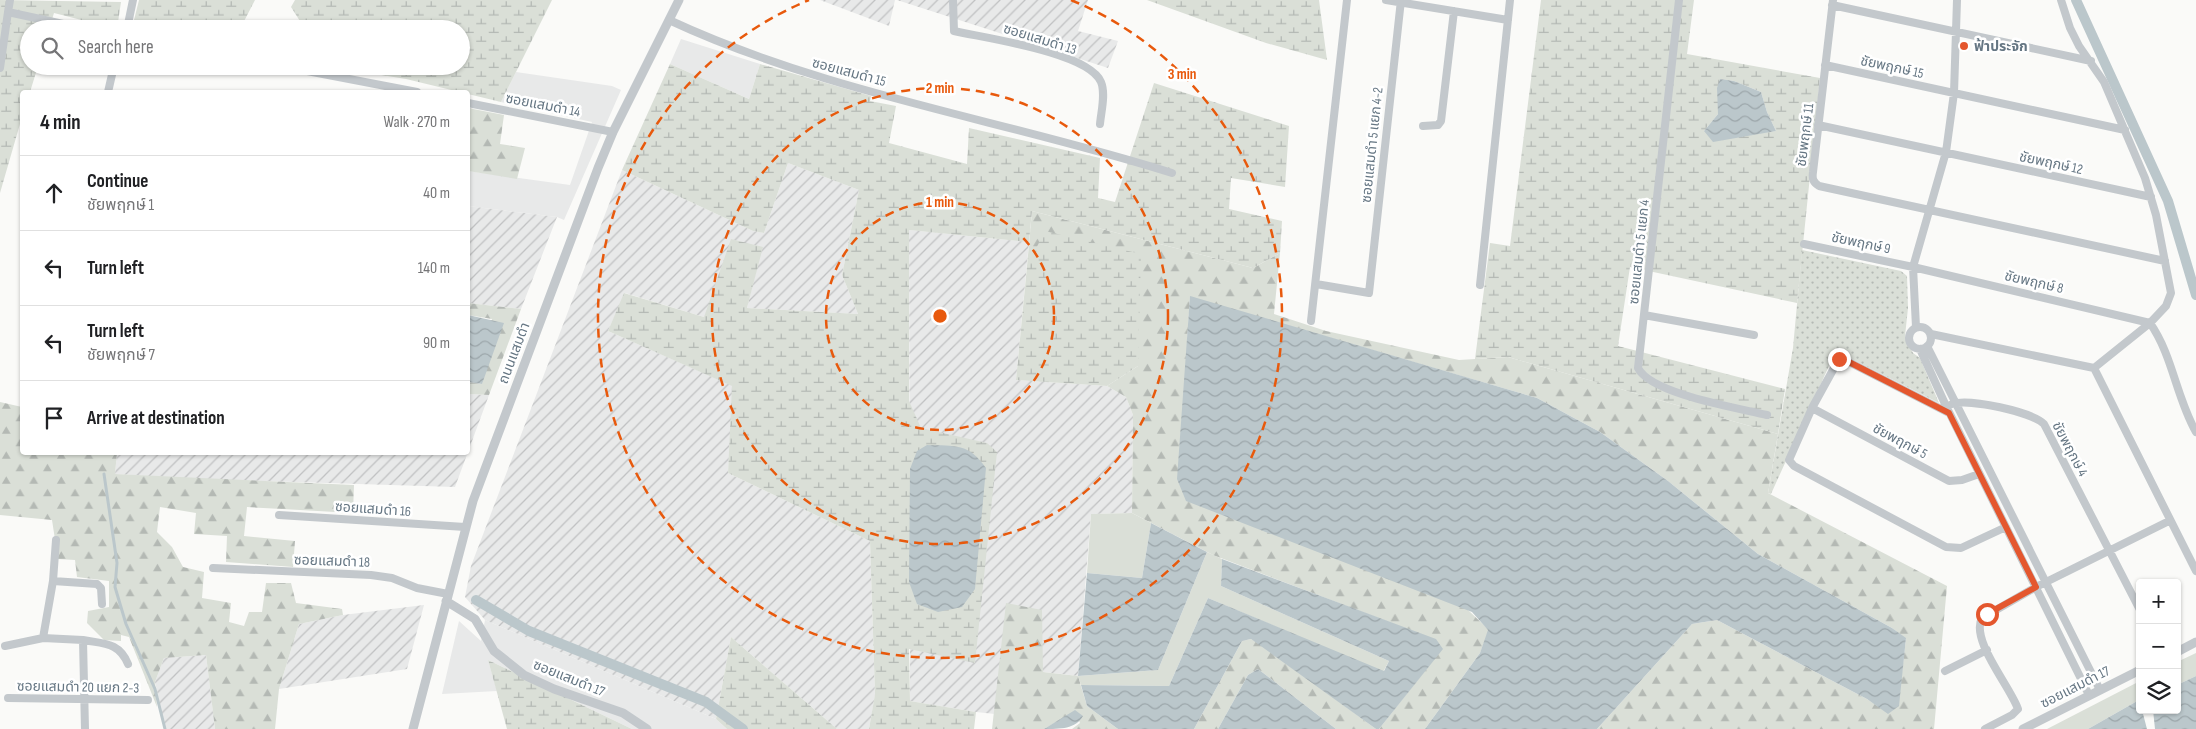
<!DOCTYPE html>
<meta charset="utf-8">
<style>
body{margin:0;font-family:"Sofia Sans Condensed","Noto Sans Thai",sans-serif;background:#f6f6f6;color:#202124}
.controls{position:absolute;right:15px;bottom:15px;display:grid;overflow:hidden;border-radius:5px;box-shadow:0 1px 4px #0004}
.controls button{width:45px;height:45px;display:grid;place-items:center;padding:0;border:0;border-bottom:1px solid #e0e0e0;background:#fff;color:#202124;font:25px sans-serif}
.stop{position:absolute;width:15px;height:15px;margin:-11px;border:4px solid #e4572e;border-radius:50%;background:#fff}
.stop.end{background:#e4572e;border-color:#fff;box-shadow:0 1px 5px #0008}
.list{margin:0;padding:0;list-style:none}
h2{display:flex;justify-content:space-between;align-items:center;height:65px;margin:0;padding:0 20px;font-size:21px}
h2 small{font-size:16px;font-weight:400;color:#757577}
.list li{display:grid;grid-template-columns:32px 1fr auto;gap:15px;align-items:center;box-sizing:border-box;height:75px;padding:0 20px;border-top:1px solid #e0e0e0}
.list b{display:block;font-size:19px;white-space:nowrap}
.list p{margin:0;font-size:16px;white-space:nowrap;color:#757577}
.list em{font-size:16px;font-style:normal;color:#757577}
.icon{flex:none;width:28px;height:28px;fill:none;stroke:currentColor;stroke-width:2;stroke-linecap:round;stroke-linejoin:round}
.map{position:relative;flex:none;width:2196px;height:729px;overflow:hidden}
.search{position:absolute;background:#fff;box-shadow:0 1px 4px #0004;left:20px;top:20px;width:450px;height:55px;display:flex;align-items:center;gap:12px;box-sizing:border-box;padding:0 18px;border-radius:28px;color:#757577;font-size:19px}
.panel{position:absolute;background:#fff;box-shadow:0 1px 4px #0004;left:20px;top:90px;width:450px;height:365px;border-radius:5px}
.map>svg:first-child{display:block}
.built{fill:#e8e9e9}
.industrial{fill:url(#industrial-furrows)}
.grass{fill:#dadfd7}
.forest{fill:url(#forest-firs)}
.wetland{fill:url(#wetland-marsh);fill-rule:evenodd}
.garden{fill:url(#garden-dots)}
.water{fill:url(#water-waves)}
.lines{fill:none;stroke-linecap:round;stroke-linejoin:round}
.stream{stroke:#bbc7cb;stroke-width:3}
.canal{stroke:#bbc7cb;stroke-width:10}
.minor{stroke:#c3c8cc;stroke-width:8}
.tertiary{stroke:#c3c8cc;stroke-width:9}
.route{stroke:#e4572e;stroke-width:6}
.ring{fill:none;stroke:#e8590c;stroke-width:2.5;stroke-dasharray:9 6}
.poi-dot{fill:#e4572e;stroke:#fff;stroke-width:2}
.labels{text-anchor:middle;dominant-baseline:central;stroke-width:5;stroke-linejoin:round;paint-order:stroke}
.street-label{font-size:14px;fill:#657683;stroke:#fff}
.poi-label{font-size:14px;font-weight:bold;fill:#657683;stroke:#fff;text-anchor:start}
.centre{fill:#e8590c;stroke:#fff;stroke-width:2.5}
.ring-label{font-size:15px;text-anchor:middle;font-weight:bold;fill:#e8590c;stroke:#fff;stroke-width:5;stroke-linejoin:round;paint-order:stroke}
</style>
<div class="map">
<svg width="2196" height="729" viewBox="0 0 2196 729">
<defs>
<pattern id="industrial-furrows" width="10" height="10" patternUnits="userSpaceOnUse" patternTransform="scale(1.25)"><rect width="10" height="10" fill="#e8e9e9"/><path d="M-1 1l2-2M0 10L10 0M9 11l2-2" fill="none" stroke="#c0c1c2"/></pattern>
<pattern id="forest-firs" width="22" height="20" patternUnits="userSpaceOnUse" patternTransform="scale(1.25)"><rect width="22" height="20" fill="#dadfd7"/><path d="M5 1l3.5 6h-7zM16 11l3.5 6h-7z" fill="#b4b9b4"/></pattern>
<pattern id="wetland-marsh" width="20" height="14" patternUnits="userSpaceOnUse" patternTransform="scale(1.25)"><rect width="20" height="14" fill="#dadfd7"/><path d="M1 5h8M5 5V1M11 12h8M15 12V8" fill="none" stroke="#b4b9b4"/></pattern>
<pattern id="garden-dots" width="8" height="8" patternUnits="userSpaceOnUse" patternTransform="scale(1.25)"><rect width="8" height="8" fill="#dadfd7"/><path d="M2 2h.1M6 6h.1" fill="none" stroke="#b4b9b4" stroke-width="1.8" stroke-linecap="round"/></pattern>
<pattern id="water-waves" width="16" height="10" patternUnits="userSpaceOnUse" patternTransform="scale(1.25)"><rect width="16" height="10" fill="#bbc7cb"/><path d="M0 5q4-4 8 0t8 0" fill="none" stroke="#9ca6aa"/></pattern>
</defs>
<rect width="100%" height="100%" fill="#fafaf8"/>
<path class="built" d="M 681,39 L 760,64 L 749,99 L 670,64 Z
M 516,72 L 612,86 L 621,90 L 564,220 L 557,217 L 468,206 L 468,171 L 570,185 L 592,122 L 501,102 Z
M 485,620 L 716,719 L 727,729 L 632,729 L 488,660 L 497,691 L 442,694 L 459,621 L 481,641 Z"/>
<path class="industrial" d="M 820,0 L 895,0 L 889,26 Z
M 897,0 L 1088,0 L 1078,31 L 1118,41 L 1108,68 Z
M 788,163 L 859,190 L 842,275 L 858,314 L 747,308 L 762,247 L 704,317 L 625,293 L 608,331 L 733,386 L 728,473 L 870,541 L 875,695 L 869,729 L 837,729 L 731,637 L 716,719 L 485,620 L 465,597 L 471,566 L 622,170 L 753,231 L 764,233 Z
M 468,206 L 557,217 L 521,309 L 468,303 Z
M 909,230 L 1029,242 L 1016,380 L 1107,386 L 1126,397 L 1133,415 L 1132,513 L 1091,514 L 1078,676 L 1044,672 L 1042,719 L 976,712 L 910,701 Z
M 468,394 L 489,395 L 455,487 L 196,479 L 115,474 L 117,453 L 468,452 Z
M 424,605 L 407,669 L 279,689 L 299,624 L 343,615 Z
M 206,655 L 215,729 L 165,729 L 155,682 L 164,658 Z"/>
<path class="grass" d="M 1132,513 L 1151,523 L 1142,578 L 1087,573 L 1091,514 Z
M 1207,552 L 1222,559 L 1221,586 L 1389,661 L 1383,672 L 1208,598 L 1169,686 L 1081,685 L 1078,676 L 1158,670 Z
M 2196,653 L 2196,676 L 2177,685 L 2177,662 Z
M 2140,681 L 2140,702 L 2139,700 L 2088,729 L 2047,729 Z"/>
<path class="forest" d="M 468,108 L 504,115 L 500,144 L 525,148 L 517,179 L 468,171 Z
M 1032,211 L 1253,268 L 1280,253 L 1274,314 L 1326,331 L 1459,360 L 1508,357 L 1778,434 L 1768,493 L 1947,586 L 1934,729 L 1597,729 L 1692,624 L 1717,620 L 1867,699 L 1888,713 L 1902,672 L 1906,639 L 1892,628 L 1758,554 L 1668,481 L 1600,432 L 1537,398 L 1190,297 L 1187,343 L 1489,630 L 1480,653 L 1425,729 L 1379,729 L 1442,649 L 1436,640 L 1213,555 L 1132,513 L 1133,415 L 1126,397 L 1107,386 L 1138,366 L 1027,266 Z
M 468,303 L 521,309 L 489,395 L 468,394 L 468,382 L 482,384 L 492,319 L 468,315 Z
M 0,402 L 22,407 L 22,452 L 117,453 L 115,474 L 354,485 L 353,513 L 247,507 L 244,536 L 295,541 L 293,567 L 226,562 L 227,536 L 194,534 L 196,513 L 160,507 L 157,532 L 172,547 L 183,567 L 204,572 L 202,598 L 231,603 L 229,622 L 244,626 L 249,612 L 262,612 L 266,583 L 291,583 L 296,603 L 342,609 L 343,615 L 299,624 L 279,689 L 275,729 L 215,729 L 206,655 L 164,658 L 155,682 L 157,707 L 129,637 L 121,635 L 121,641 L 104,640 L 87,623 L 88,611 L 109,607 L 109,581 L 77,577 L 75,560 L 58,559 L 52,520 L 0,515 Z
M 1006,603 L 1042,610 L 1043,672 L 1078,676 L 1087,706 L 1118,729 L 1072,729 L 1080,723 L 1075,711 L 1044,729 L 992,729 Z
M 1251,639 L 1263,646 L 1376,729 L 1336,729 L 1258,669 L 1248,675 L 1218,729 L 1194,729 L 1242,641 Z"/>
<path class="wetland" d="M 0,0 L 121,2 L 117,29 L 54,13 L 49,29 L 29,29 L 29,66 L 38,66 L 30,92 L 22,92 L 22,117 L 0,193 Z
M 139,0 L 255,0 L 240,29 L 153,29 L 133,24 Z
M 295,0 L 552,0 L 501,102 L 406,79 L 326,66 L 461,66 L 461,29 L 305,29 L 291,7 Z
M 1147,0 L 1319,0 L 1327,60 L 1266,43 Z
M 1541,0 L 1694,0 L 1687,54 L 1820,78 L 1797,303 L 1630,267 L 1618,346 L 1785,389 L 1778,434 L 1508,357 L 1475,359 L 1490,243 L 1510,246 ZM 1720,79 L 1734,81 L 1761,92 L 1767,112 L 1776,131 L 1749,134 L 1704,131 L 1718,114 Z
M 670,64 L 749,99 L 760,64 L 871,96 L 870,101 L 896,106 L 889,143 L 967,164 L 969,128 L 1100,158 L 1098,198 L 1115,202 L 1154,83 L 1289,126 L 1285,187 L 1231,178 L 1229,209 L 1282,221 L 1280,253 L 1253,268 L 1032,211 L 1029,242 L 909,230 L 909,401 L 921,428 L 987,443 L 997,452 L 975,663 L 909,649 L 910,701 L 976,712 L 974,729 L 869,729 L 875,694 L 870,541 L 728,473 L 732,386 L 608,331 L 624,293 L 704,317 L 731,239 L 763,247 L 747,308 L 858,314 L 842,275 L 859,190 L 788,163 L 764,233 L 753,231 L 622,170 Z
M 1045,231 L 1141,254 L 1138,366 L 1107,386 L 1016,380 L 1027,266 Z
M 731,637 L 837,729 L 727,729 L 716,719 Z
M 488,660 L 632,729 L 507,729 Z"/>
<path class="garden" d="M 1802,250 L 1901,271 L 1907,276 L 1908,308 L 1905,336 L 1913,353 L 1920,358 L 1939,403 L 1840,353 L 1833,357 L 1771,494 L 1768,493 L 1793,348 Z"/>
<path class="water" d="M 1720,79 L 1734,81 L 1761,92 L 1767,112 L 1776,131 L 1713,142 L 1704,131 L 1718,114 L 1717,88 Z
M 1190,296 L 1537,398 L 1600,432 L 1668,481 L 1758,554 L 1892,628 L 1906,638 L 1899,706 L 1888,714 L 1867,699 L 1717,620 L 1692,624 L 1597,729 L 1425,729 L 1480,653 L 1488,630 L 1472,612 L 1186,501 L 1177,479 Z
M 468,315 L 504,323 L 482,384 L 468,382 Z
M 927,445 C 955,446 969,443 986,468 L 975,589 L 962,607 L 938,612 L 917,604 L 909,582 L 910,469 L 917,451 Z
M 1151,523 L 1207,552 L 1158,670 L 1078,676 L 1087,573 L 1142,578 Z
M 1222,559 L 1436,639 L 1443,649 L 1379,729 L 1376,729 L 1251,639 L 1242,641 L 1194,729 L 1118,729 L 1087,706 L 1081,685 L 1169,686 L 1208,598 L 1384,671 L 1389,661 L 1221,586 Z
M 1258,669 L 1336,729 L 1218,729 L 1248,675 Z
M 2196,676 L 2196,729 L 2155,729 L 2153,710 L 2177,710 L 2177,685 Z
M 2139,700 L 2140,710 L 2142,710 L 2147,729 L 2088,729 Z
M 1075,710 L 1083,716 C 1076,729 1060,729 1044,729 Z"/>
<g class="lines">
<path class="stream" d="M 104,474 L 117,563 L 115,587 L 126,624 L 155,689 L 165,729"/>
<path class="canal" d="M 2076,0 L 2168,201 L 2196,295
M 476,600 L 529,631 L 706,702 L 743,729"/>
<path class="minor" d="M 10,0 L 8,12 L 86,29
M 953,0 L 954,31 C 984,38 1088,52 1101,82 C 1106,94 1101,112 1100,124
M 1386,0 L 1508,20
M 1679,0 L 1638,368 C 1651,394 1738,408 1767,415
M 1833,0 L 1813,172 C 1812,179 1813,182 1819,186 L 2165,261
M 2061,0 L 2070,28 L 2079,46 L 2104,82 L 2145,178 L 2156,215 L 2171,293 L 2166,306 L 2150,323 L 2094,368
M 1832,5 L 2091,61
M 669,20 C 828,94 1005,120 1172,173
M 127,29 L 133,0
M 1825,65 L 2125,130
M 281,66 L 417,92
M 0,68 L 8,12
M 108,92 L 114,66
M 468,103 L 613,132
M 1818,125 L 2151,197
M 1423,126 L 1438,125 L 1441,121 L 1454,11
M 1804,244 L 1913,267 L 2150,323 C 2173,356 2176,397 2196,432
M 1316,284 L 1369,293 L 1401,0
M 1480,285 L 1510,0
M 1644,315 L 1754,335
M 1311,321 L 1347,0
M1909 338a11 11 0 1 1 22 0a11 11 0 1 1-22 0Z
M 1916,327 L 1913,267 L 1946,152 L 1954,93 L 1957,0
M 1931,334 L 2094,368
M 1927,346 L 2100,690
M 1920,349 L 1946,406 L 2089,695
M 2094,368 L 2196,571
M 1952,404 C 1969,398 2032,412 2044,424 L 2140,610
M 1812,408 L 1949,481 L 1962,480 L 1979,474
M 1949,413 L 1845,360 L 1839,359 L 1812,408 L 1789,460 L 1794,466 L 1946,547 L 1961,548 L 2006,527
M 279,515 L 465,527
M 56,540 L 53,581 L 43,638 L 83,640 L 85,729
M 213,568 L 371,575 L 392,578 L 417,588 L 448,594
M 53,581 L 97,584 L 101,588 L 102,604
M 83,640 C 104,644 119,642 128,664
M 5,646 L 43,638
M 1945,671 L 1987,650
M 8,698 L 148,700
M 1985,729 L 2012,715 L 2018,709 C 2010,686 1970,640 1982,618 L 2036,587 L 2169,521"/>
<path class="tertiary" d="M 446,601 L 475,619 L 494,651 L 524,675 L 554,689 L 623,713 L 647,729
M 2177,652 L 2196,642
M 413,729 L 473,501 L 598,168 L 613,132 L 679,0
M 2023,729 L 2140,670"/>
</g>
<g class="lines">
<path class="route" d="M 1839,359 L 1845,360 L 1949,413 L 2036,587 L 1987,614"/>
</g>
<g class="ring">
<circle cx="940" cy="316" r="114"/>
<circle cx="940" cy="316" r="228"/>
<path d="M1071 0A342 342 0 1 1 809 0"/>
</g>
<circle class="poi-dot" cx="1964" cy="46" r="5"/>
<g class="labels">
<g class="street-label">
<text transform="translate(1040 39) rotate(17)">ซอยแสมดำ 13</text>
<text transform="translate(1892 67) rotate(12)">ชัยพฤกษ์ 15</text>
<text transform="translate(849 72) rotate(15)">ซอยแสมดำ 15</text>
<text transform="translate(543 105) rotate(11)">ซอยแสมดำ 14</text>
<text transform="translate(1805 135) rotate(-83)">ชัยพฤกษ์ 11</text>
<text transform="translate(1372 145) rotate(-84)">ซอยแสมดำ 5 แยก 4-2</text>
<text transform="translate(2051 163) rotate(12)">ชัยพฤกษ์ 12</text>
<text transform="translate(1861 243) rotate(12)">ชัยพฤกษ์ 9</text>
<text transform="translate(1639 252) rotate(-84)">ซอยแสมดำ 5 แยก 4</text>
<text transform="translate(2034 282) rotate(13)">ชัยพฤกษ์ 8</text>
<text transform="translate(514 353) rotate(-69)">ถนนแสมดำ</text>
<text transform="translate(1900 441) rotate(28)">ชัยพฤกษ์ 5</text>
<text transform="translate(2070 449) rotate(62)">ชัยพฤกษ์ 4</text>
<text transform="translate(373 509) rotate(4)">ซอยแสมดำ 16</text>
<text transform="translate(332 561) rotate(2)">ซอยแสมดำ 18</text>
<text transform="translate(569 678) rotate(22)">ซอยแสมดำ 17</text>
<text transform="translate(78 687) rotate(1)">ซอยแสมดำ 20 แยก 2-3</text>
<text transform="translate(2075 687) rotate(-27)">ซอยแสมดำ 17</text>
</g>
<g class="poi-label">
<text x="1974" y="46">ฟ้าประจัก</text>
</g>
</g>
<circle cx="940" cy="316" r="8" class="centre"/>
<g class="ring-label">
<text x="1182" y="79">3 min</text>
<text x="940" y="93">2 min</text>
<text x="940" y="207">1 min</text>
</g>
</svg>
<div class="controls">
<button>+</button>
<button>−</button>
<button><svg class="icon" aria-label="layers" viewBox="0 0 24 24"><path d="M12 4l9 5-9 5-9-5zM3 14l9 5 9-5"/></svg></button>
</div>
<div class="stop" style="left:1987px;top:614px"></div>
<div class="stop end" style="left:1839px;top:359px"></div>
<div class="search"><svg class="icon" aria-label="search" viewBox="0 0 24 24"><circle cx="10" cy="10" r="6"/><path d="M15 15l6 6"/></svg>Search here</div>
<section class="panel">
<h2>4 min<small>Walk · 270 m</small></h2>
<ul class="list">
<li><svg class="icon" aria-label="ahead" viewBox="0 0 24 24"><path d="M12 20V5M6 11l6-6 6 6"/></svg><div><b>Continue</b><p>ชัยพฤกษ์ 1</p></div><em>40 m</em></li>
<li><svg class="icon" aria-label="left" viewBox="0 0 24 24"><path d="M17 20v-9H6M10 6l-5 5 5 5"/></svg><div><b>Turn left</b></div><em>140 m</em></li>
<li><svg class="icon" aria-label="left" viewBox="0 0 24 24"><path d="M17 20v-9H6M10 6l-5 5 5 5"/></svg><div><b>Turn left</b><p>ชัยพฤกษ์ 7</p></div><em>90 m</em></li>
<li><svg class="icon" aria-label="arrive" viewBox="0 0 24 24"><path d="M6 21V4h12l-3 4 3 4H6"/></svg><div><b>Arrive at destination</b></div></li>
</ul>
</section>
</div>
